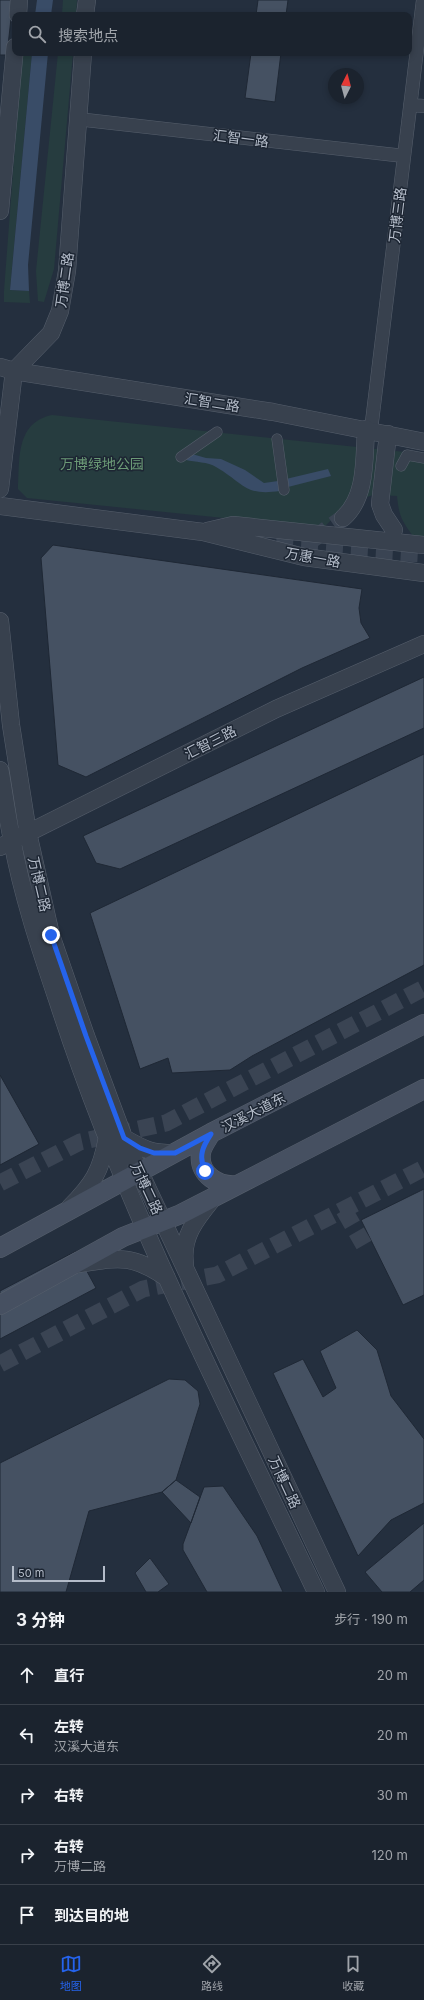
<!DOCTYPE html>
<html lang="zh">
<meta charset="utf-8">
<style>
body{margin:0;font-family:Inter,"Noto Sans SC",sans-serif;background:#242b36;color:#f1f3f6}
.compass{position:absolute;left:328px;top:68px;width:36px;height:36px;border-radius:50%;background:#1b232e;box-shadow:0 2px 6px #0003;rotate:6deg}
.scale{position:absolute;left:12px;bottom:10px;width:93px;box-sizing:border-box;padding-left:4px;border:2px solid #b4bcc9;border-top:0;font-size:11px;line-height:14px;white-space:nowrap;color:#b4bcc9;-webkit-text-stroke:3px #1d2633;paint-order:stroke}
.stop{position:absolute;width:12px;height:12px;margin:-9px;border:3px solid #2563eb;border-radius:50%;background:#fff}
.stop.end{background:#2563eb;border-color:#fff;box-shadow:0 1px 4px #0008}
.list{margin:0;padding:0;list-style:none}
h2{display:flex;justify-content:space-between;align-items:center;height:52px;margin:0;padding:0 16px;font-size:17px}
h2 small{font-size:13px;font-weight:400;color:#a0a4aa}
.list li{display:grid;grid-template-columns:26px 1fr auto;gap:12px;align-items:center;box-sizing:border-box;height:60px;padding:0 16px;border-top:1px solid #39404a}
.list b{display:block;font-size:15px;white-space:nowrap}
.list p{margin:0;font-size:13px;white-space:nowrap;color:#a0a4aa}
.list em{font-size:13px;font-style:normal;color:#a0a4aa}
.icon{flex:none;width:22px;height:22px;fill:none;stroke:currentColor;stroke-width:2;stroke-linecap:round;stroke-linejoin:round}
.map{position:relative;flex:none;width:424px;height:1592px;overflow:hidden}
.search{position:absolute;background:#1b232e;box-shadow:0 2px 6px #0003;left:12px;right:12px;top:12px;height:44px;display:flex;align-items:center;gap:10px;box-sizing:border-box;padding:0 14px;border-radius:8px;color:#a0a4aa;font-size:15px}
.sheet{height:352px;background:#1b232e}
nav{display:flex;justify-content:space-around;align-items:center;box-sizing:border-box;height:56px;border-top:1px solid #39404a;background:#1b232e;font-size:11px;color:#a0a4aa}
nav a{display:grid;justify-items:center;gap:2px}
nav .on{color:#2563eb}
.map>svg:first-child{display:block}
.green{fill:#263c3f}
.water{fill:#394c67}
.building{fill:#455162;stroke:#1f2835}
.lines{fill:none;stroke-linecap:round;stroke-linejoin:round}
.tertiary-tunnel{stroke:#3a4453;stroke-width:17;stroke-dasharray:17 8;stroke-linecap:butt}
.pedestrian-casing{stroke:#565f6c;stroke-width:11}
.minor-casing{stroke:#565f6c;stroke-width:14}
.tertiary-casing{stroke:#565f6c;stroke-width:18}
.secondary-casing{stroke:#565f6c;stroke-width:20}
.pedestrian{stroke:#38414e;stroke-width:10}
.minor{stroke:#38414e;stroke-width:13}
.tertiary{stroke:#38414e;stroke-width:17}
.secondary{stroke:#465061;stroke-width:19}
.route{stroke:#2563eb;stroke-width:5}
.labels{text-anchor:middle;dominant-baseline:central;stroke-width:3;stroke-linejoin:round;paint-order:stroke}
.street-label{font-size:14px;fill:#b4bcc9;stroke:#1d2633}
.park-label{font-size:14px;fill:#6b9a76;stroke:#1d2633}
</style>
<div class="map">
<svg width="424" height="1592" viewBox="0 0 424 1592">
<rect width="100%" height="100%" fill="#242f3e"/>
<path class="green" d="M 63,0 L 77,0 L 76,15 L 62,15 Z
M 22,53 L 32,53 L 10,290 L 29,291 L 30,303 L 4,302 L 4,291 Z
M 58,53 L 73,53 L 54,269 L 44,302 L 38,301 L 36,271 Z
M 52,415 L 424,454 L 424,538 L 413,536 C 401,520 399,515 397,496 L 373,495 L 349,503 L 323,528 L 27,498 L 18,489 C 20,460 15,423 52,415 Z"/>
<path class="water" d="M 37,0 L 53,0 L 51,15 L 35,15 Z
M 32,53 L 48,53 L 28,265 L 29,291 L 10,290 Z
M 192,454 L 206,458 L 221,459 L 245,470 L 264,483 L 278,481 L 280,491 C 244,496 245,484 216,467 C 208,462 195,462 186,460 Z
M 328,469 L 331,476 L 288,487 L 286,479 Z"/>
<path class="building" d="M 0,0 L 13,0 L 7,55 L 0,55 Z
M 258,0 L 288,0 L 286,15 L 256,15 Z
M 251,53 L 281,53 L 275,102 L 245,98 Z
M 53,545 L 362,589 L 359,608 L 361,623 L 370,638 L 302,668 L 86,777 L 58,765 L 41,558 Z
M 424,677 L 424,728 L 120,869 L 96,863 L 83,836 Z
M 424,754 L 424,965 L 252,1056 L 230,1070 L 172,1073 L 168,1058 L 140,1069 L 90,913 Z
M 0,1075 L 39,1144 L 0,1165 Z
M 424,1189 L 424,1295 L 403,1305 L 361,1220 Z
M 76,1251 L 96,1288 L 0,1339 L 0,1291 Z
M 357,1330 L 377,1350 L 391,1396 L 424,1439 L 424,1503 L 391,1520 L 358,1556 L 273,1373 L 303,1359 L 323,1397 L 336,1388 L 320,1351 Z
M 169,1379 L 185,1380 L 198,1391 L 200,1404 L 176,1480 L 162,1492 L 89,1511 L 66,1592 L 0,1592 L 0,1463 Z
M 176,1480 L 200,1497 L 191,1523 L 162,1492 Z
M 223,1486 L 257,1536 L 283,1592 L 207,1592 L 183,1550 L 183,1544 L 204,1487 Z
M 424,1523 L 424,1580 L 410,1592 L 382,1592 L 365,1572 Z
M 150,1558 L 169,1584 L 158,1592 L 146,1592 L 135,1573 Z"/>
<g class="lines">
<path class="tertiary-tunnel" d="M 313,539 L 343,518
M 276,546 L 424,554
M 0,1183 L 80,1142 L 166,1123 L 424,988
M 344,1210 L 364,1245
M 0,1364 L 143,1289 L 217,1275 L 424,1168"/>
<g class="pedestrian-casing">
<path id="pedestrian" d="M 277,439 L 284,490
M 181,457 L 217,432
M 401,466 L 407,455 L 424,458"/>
</g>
<g class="minor-casing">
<path id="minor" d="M 410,105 L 424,106
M 77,119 L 404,156
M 371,430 L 423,0"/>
</g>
<g class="tertiary-casing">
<path id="tertiary" d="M 18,15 L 19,0
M 85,15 L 87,0
M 0,211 L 15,47
M 0,367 L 14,371 L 273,412 L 424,442
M 388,434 L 380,504 L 384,515 L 394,530
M 0,489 L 14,371 L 51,333 L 60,311 L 67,271 L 83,53
M 0,506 L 203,532 L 304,557 L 424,573
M 343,518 C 367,497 364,459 366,429
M 207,531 L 233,525 L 424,545
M 0,621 L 11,725 L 28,833 L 51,935 L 86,1036 L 124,1138 L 337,1592
M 0,770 C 4,793 7,816 12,840 C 22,895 40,949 58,1002 C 124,1207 224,1398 316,1592
M 0,847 L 276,709 L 424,644
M 124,1138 C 145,1150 151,1153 175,1153
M 70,1207 C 93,1184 101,1171 107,1138
M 77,1264 C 119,1258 130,1253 167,1278
M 185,1264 C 181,1236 197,1218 214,1197"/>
</g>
<g class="secondary-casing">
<path id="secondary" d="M 211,1133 C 207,1140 202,1146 201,1153 C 198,1175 219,1187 237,1185
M 0,1248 L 211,1133 L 424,1024
M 0,1305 L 123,1237 L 181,1214 L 424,1089"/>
</g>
<use href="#pedestrian" class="pedestrian"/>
<use href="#minor" class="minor"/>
<use href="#tertiary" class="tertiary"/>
<use href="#secondary" class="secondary"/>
</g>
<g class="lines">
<path class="route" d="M 51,935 L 86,1036 L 124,1138 L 140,1148 L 154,1153 L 175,1153 L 211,1134 C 203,1146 198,1156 205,1171"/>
</g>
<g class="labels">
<g class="street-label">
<text transform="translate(241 138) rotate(7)">汇智一路</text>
<text transform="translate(397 215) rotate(-83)">万博三路</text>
<text transform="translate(64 280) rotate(-82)">万博二路</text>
<text transform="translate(212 402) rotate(9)">汇智二路</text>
<text transform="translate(313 557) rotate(10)">万惠一路</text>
<text transform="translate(210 742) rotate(-27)">汇智三路</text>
<text transform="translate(40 884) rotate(77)">万博二路</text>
<text transform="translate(253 1112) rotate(-27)">汉溪大道东</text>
<text transform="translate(147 1188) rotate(65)">万博二路</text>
<text transform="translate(285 1482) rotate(65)">万博二路</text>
</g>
<g class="park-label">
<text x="102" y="463">万博绿地公园</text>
</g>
</g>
</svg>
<svg class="compass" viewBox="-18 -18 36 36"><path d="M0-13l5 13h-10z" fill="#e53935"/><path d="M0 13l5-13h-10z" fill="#a0a4aa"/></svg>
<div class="scale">50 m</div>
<div class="stop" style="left:205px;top:1171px"></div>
<div class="stop end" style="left:51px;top:935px"></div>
<div class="search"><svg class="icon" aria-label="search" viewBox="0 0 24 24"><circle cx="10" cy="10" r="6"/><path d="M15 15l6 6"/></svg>搜索地点</div>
</div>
<section class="sheet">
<h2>3 分钟<small>步行 · 190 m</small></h2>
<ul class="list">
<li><svg class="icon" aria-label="ahead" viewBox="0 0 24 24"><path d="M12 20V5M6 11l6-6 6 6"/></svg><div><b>直行</b></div><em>20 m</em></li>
<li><svg class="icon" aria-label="left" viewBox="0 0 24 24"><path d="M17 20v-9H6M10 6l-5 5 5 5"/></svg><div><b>左转</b><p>汉溪大道东</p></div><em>20 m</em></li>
<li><svg class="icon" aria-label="right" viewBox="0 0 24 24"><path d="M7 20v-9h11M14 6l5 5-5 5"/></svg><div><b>右转</b></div><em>30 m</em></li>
<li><svg class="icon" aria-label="right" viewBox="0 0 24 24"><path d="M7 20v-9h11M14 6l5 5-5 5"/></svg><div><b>右转</b><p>万博二路</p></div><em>120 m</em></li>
<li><svg class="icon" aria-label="arrive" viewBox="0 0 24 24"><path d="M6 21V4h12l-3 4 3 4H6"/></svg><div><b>到达目的地</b></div></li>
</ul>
</section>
<nav>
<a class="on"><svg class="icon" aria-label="map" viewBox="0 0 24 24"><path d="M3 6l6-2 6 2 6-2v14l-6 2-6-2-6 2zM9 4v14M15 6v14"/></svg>地图</a>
<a><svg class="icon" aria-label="directions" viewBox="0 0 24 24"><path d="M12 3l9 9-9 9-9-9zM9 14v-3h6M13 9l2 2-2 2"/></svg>路线</a>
<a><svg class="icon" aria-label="saved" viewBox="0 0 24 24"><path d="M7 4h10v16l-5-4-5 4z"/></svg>收藏</a>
</nav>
